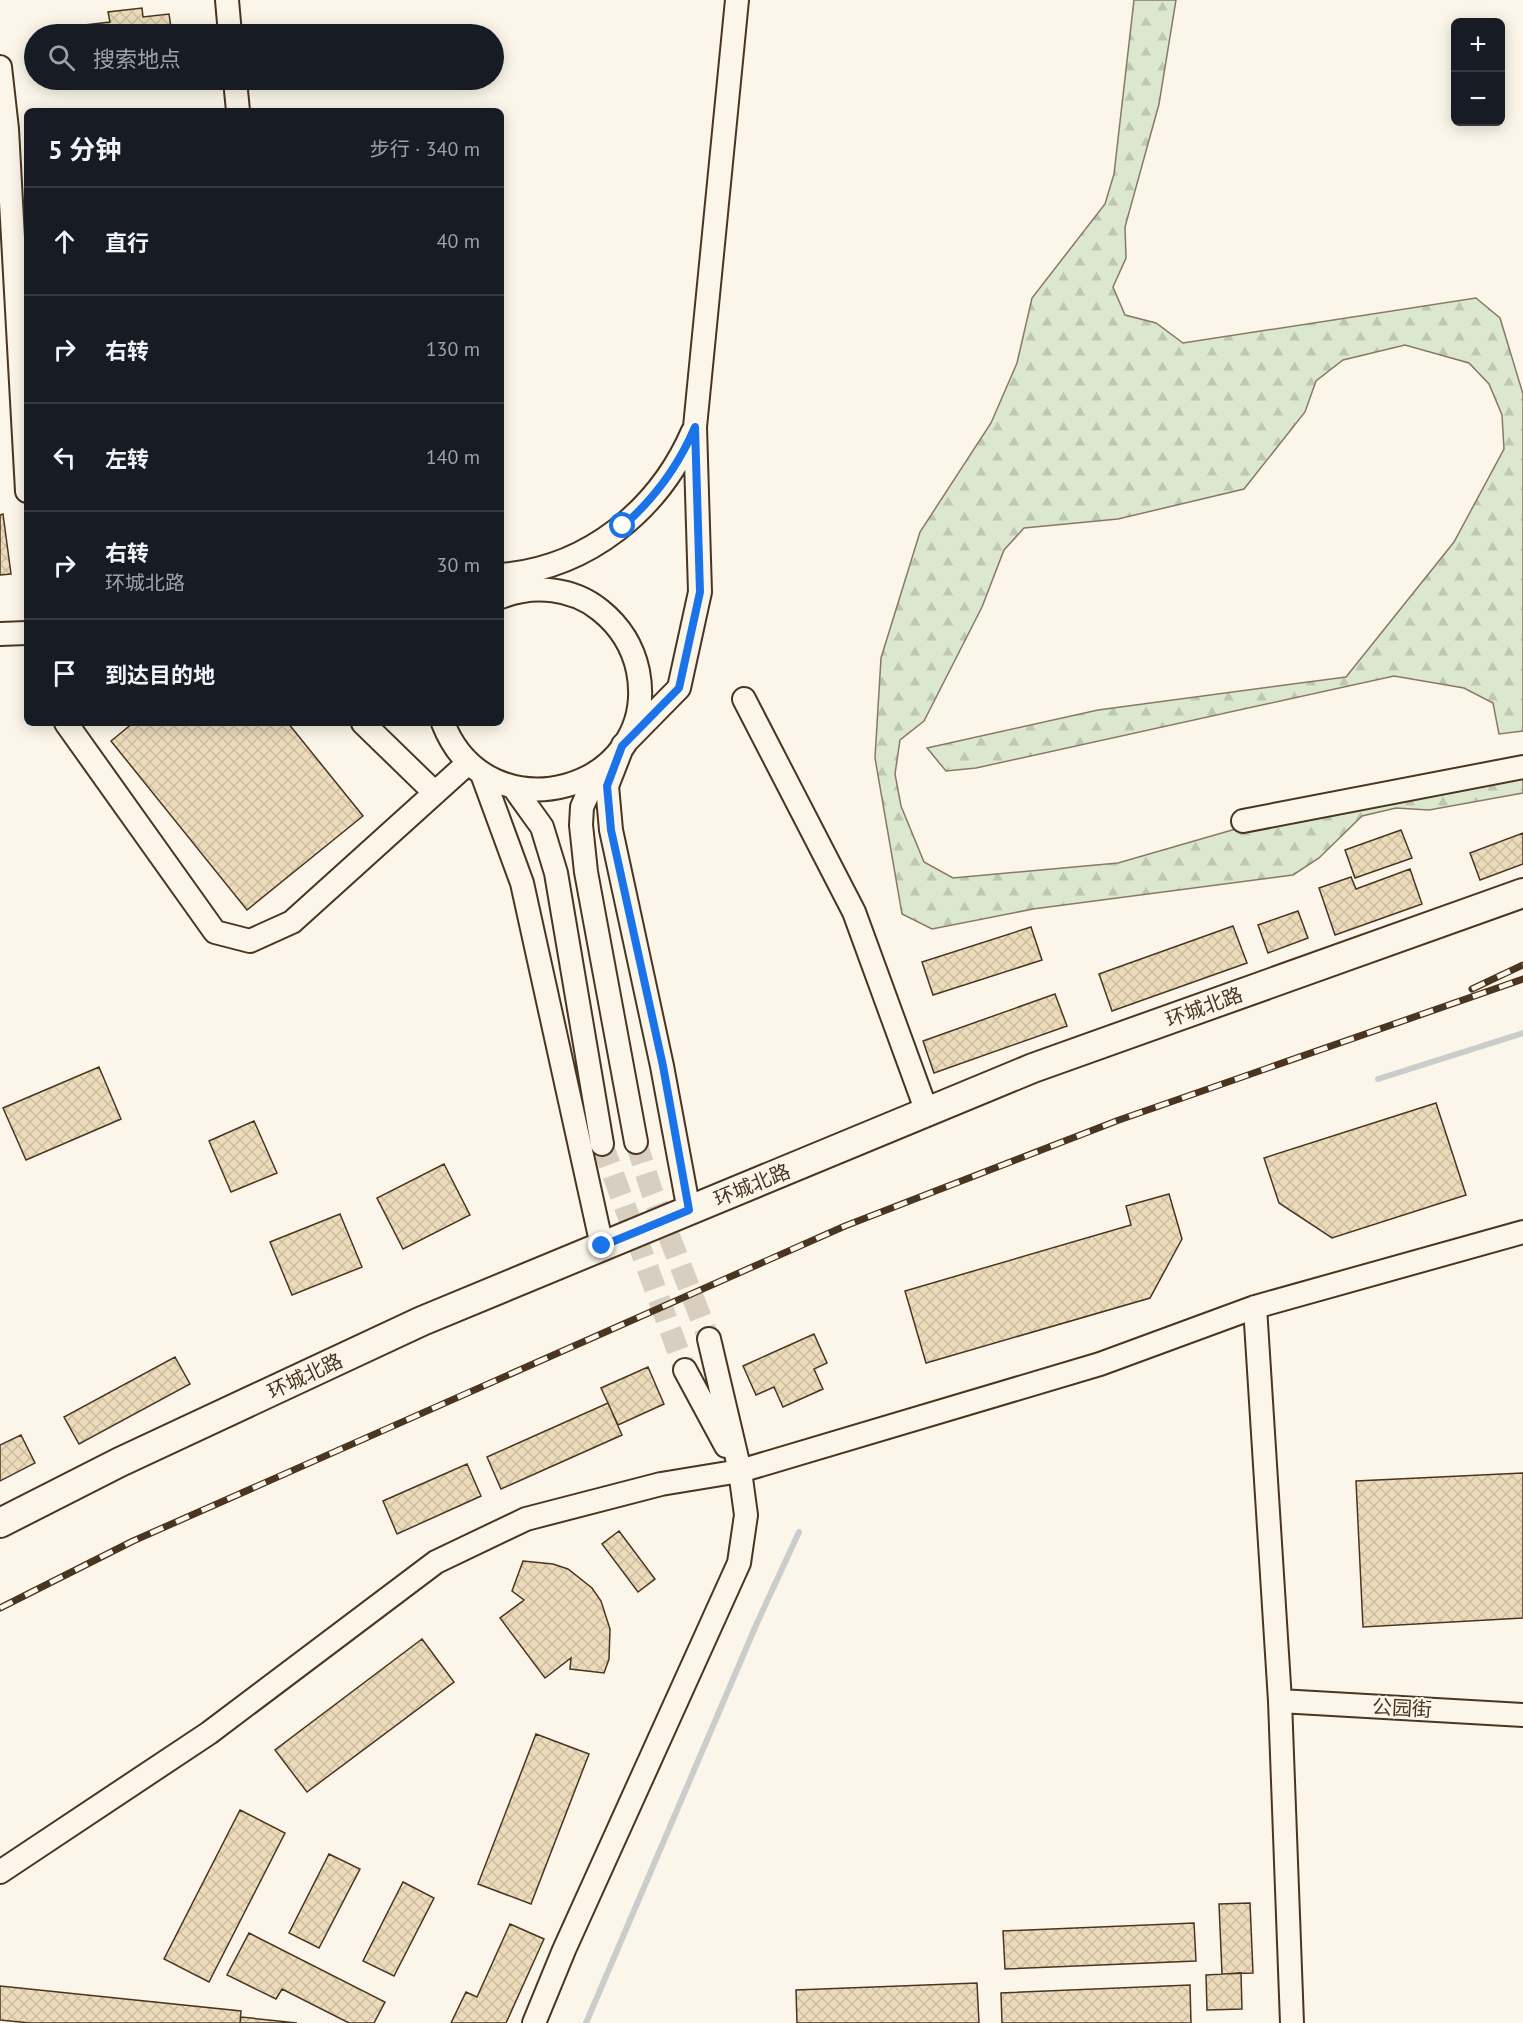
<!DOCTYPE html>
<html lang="zh">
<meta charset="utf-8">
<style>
body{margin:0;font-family:"PT Sans","Noto Sans SC",sans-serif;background:#242831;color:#f1f3f6}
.controls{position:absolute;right:18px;top:18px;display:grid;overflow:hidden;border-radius:9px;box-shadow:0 3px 15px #0003}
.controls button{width:54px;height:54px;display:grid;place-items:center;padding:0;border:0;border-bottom:2px solid #363941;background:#171b24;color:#f1f3f6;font:30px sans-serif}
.stop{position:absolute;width:18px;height:18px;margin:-14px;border:4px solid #1a73e8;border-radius:50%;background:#fff}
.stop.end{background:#1a73e8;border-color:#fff;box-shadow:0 2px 6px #0008}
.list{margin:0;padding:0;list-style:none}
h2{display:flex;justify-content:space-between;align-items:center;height:78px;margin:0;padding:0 24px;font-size:26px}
h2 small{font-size:20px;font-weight:400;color:#9ea1a6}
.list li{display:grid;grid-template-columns:39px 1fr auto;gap:18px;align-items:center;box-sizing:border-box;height:108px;padding:0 24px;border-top:2px solid #363941}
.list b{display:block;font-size:22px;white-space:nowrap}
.list p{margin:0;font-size:20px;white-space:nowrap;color:#9ea1a6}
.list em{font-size:20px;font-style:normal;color:#9ea1a6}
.icon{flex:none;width:33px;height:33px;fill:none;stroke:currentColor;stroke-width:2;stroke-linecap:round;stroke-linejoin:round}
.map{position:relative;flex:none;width:1523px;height:2023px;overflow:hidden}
.search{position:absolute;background:#171b24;box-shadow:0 3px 15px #0003;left:24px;top:24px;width:480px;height:66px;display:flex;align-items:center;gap:15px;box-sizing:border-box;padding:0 21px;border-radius:33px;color:#9ea1a6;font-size:22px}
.panel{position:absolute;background:#171b24;box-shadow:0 3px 15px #0003;left:24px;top:108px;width:480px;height:618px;border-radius:9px}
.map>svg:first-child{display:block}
.forest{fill:url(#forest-firs);stroke:#887966;stroke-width:1.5}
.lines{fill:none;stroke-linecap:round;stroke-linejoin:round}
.stream{stroke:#c9cecd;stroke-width:6}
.building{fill:url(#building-cross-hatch);stroke:#4a3520;stroke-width:1.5}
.minor-tunnel{stroke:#d8cfc1;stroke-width:22;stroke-dasharray:22 11;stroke-linecap:butt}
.minor-casing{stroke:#4a3520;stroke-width:26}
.major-casing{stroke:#4a3520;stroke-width:32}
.minor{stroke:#fbf6e9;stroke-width:22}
.major{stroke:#fbf6e9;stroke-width:28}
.rail-casing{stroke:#4a3520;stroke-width:7}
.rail{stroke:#fbf6e9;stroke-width:4.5;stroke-dasharray:14;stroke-linecap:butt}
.route{stroke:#1a73e8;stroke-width:8}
.labels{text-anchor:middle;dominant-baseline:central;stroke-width:4.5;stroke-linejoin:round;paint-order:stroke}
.street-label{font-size:20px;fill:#4a3520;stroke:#fbf6e9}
</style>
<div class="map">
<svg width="1523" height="2023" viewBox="0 0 1523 2023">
<defs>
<pattern id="forest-firs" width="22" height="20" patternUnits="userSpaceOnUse" patternTransform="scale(1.5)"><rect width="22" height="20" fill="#dce7d0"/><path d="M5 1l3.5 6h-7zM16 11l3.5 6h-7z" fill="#bec7b2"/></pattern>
<pattern id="building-cross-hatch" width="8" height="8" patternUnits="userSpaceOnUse" patternTransform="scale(1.5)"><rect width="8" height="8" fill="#ecdcbc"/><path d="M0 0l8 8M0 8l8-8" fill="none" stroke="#ccbda1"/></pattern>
</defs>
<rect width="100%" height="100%" fill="#fbf6e9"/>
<path class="forest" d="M 1134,0 L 1176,0 L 1159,104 L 1125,227 L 1126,258 L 1113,287 L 1125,315 L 1156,323 L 1183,343 L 1476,298 L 1500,318 L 1523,394 L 1523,731 L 1499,734 L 1493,703 L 1464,688 L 1394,676 L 976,768 L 946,771 L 927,748 L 1098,710 L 1346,677 L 1454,542 L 1504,449 L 1502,415 L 1489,384 L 1469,363 L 1405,345 L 1343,360 L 1316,381 L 1305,412 L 1244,489 L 1118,519 L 1024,528 L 1004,550 L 982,607 L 924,721 L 900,740 L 895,774 L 901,806 L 924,862 L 953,878 L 1118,863 L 1246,826 L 1523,773 L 1523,793 L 1429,810 L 1396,808 L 1362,816 L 1319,858 L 1293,875 L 1033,909 L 932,929 L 902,914 L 875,758 L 881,658 L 920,532 L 991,423 L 1017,363 L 1032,298 L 1105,204 L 1114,174 Z"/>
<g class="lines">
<path class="stream" d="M 1378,1079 L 1523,1033
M 586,2023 L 757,1623 L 799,1532"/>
</g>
<path class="building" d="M 142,8 L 143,17 L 169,14 L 172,34 L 87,34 L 85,25 L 110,22 L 108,12 Z
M 93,80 L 151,80 L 152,83 L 119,88 L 118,82 L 94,85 Z
M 3,514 L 11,574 L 0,575 L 0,515 Z
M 133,723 L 288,723 L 363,816 L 247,910 L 111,741 Z
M 1401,830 L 1412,858 L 1355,878 L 1345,850 Z
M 1523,833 L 1523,864 L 1480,880 L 1470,853 Z
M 1410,869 L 1422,904 L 1335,935 L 1319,888 L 1351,877 L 1356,889 Z
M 1298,911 L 1308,938 L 1268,953 L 1258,925 Z
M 1233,926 L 1247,963 L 1112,1011 L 1099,974 Z
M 1031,927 L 1042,960 L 933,995 L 922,962 Z
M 1055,994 L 1067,1026 L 934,1073 L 923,1041 Z
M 99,1067 L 121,1119 L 26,1160 L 3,1108 Z
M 1436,1103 L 1466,1195 L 1332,1238 L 1279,1203 L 1264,1158 Z
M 254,1121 L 277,1173 L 231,1192 L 209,1141 Z
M 444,1164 L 470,1215 L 403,1249 L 377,1198 Z
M 1169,1194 L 1182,1239 L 1150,1298 L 926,1363 L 905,1291 L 1131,1225 L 1126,1206 Z
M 340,1214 L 362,1267 L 292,1295 L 270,1242 Z
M 814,1334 L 827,1363 L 814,1369 L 823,1389 L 783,1407 L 774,1387 L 756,1395 L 743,1366 Z
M 175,1357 L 190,1384 L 79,1444 L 64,1417 Z
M 648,1367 L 664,1404 L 618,1425 L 601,1388 Z
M 608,1403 L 622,1435 L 501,1489 L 487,1457 Z
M 21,1435 L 35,1463 L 0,1481 L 0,1445 Z
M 467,1464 L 481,1496 L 397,1534 L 383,1501 Z
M 1523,1473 L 1523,1618 L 1363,1627 L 1356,1481 Z
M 619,1531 L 655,1579 L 638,1592 L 602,1544 Z
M 523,1561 L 553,1564 L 568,1569 L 592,1588 L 601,1601 L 610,1629 L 609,1659 L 604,1673 L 570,1669 L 571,1658 L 545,1678 L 500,1618 L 524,1600 L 512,1591 Z
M 422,1639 L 454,1682 L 307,1792 L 275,1750 Z
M 536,1734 L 589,1754 L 531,1904 L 478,1884 Z
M 240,1810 L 285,1833 L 209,1982 L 164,1959 Z
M 329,1854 L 360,1869 L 319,1948 L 289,1933 Z
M 403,1882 L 434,1898 L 394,1976 L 363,1961 Z
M 1250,1903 L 1253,1973 L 1222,1974 L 1219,1904 Z
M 1194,1923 L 1196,1961 L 1005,1969 L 1003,1931 Z
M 510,1924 L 544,1939 L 506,2023 L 451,2023 L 466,1992 L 477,1997 Z
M 249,1933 L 385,2002 L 374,2023 L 349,2023 L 282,1989 L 276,1999 L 227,1975 Z
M 1241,1973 L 1242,2009 L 1207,2010 L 1206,1975 Z
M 977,1983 L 979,2023 L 797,2023 L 796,1990 Z
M 1190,1985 L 1191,2023 L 1002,2023 L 1001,1993 Z
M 0,1986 L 241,2011 L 240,2023 L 30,2023 L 0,2020 Z
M 241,2017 L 297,2023 L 240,2023 Z"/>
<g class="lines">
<path class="minor-tunnel" d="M 636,1142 L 652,1192 L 709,1339
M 602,1144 L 685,1370"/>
<g class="minor-casing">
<path id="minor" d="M 227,0 L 230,34
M 0,67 L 7,129 L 27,491
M 235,80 L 238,111
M 501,575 C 588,568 659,510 693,431
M 0,634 L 27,633
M 744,699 L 854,912 L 927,1112
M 66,723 L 215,932 L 250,941 L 292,922 L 468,763
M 363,723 L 435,793
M 443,723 C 488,839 661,791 638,671 C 633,647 620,626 600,610 C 573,588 534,584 501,597
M 598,771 L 582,807 L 581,825 L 586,872 L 636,1142
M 482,774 L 522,883 L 602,1246
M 514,788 L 542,827 L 556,873 L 602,1144
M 1243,821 L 1523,767
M 689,1211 L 662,1066 L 611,830 L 607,786 L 623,745 L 679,688 L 700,592 L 695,427 L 737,0
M 1255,1307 L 1280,1701 L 1292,2023
M 685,1370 L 726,1446
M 1280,1701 L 1523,1715
M 0,1872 L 209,1733 L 436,1562 L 526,1519 L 661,1484 L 740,1471 L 1100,1364 L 1255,1307 L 1523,1232
M 534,2023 L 564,1950 L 739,1563 L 746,1515 L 740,1471 L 709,1339"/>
</g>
<g class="major-casing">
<path id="major" d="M 0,1523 L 120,1462 L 422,1321 L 1033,1068 L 1523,893"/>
</g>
<use href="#minor" class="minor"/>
<use href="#major" class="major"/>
<g class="rail-casing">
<path id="rail" d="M 1472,989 L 1523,965
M 0,1608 L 133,1541 L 845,1226 L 1119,1120 L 1523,979"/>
</g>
<use href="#rail" class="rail"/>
</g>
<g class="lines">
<path class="route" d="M 602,1246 L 689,1210 L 663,1066 L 611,830 L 607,786 L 622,746 L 679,688 L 700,592 L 695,427 C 678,467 655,498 623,526"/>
</g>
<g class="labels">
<g class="street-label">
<text transform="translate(1204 1007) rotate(-20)">环城北路</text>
<text transform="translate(752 1185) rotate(-22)">环城北路</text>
<text transform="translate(305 1376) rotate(-25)">环城北路</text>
<text transform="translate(1402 1708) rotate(3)">公园街</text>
</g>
</g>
</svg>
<div class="controls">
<button>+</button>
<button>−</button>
</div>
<div class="stop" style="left:623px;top:526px"></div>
<div class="stop end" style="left:602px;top:1246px"></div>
<div class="search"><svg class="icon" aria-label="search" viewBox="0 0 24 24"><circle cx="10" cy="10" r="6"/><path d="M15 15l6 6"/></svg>搜索地点</div>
<section class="panel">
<h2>5 分钟<small>步行 · 340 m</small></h2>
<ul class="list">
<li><svg class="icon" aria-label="ahead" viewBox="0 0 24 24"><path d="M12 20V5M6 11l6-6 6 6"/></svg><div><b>直行</b></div><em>40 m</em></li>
<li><svg class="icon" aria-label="right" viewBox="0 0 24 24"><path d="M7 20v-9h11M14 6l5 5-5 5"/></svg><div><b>右转</b></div><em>130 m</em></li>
<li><svg class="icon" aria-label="left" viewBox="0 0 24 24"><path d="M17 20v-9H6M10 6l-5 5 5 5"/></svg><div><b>左转</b></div><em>140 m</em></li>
<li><svg class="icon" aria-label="right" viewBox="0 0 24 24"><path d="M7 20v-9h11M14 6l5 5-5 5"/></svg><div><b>右转</b><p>环城北路</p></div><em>30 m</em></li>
<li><svg class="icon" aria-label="arrive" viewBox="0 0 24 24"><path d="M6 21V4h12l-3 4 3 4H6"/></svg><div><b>到达目的地</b></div></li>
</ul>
</section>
</div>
